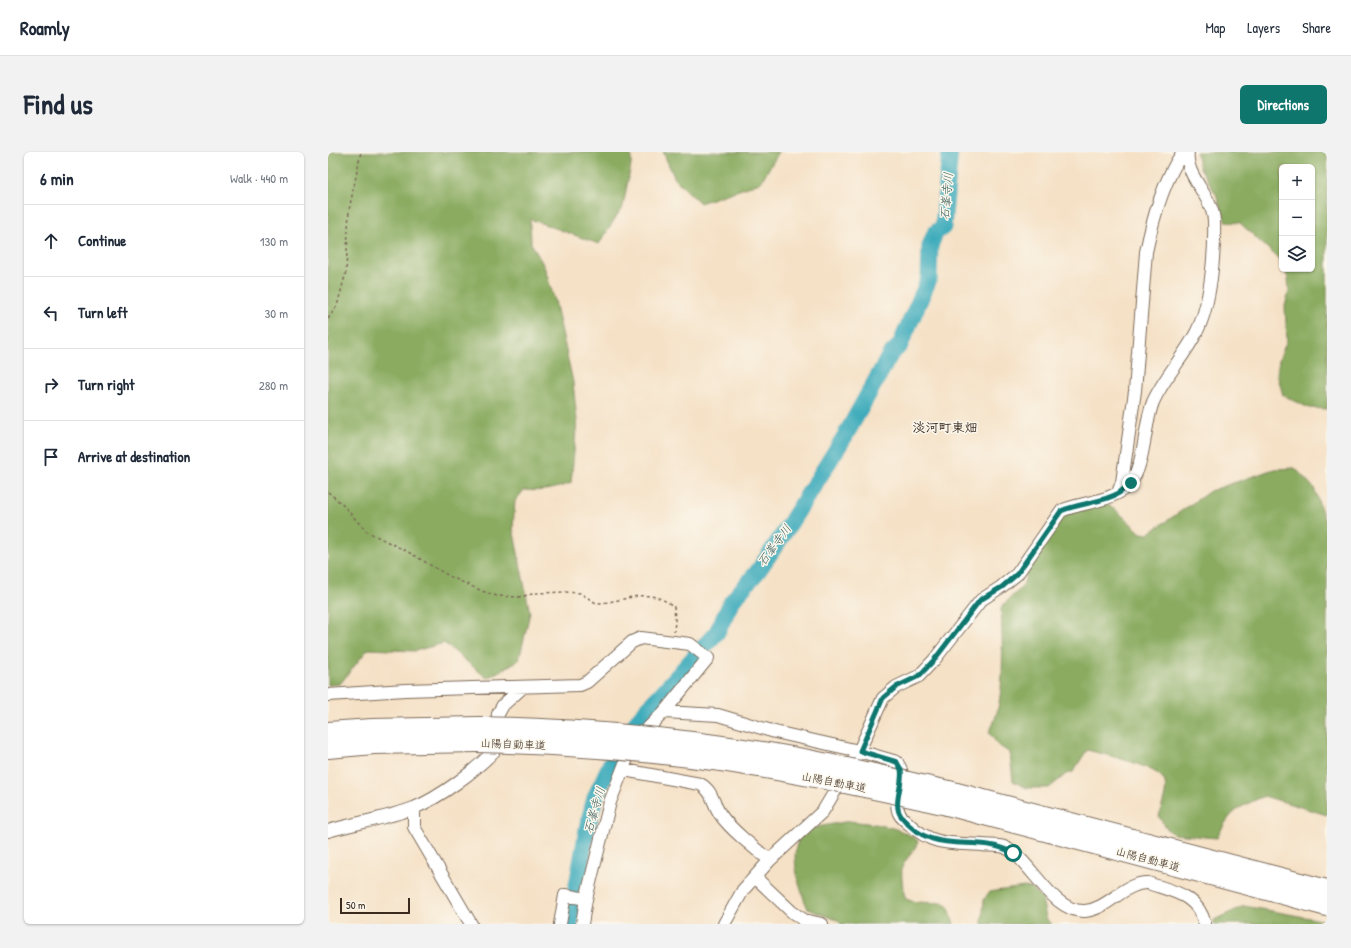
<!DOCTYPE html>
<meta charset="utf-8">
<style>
body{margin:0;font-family:"Patrick Hand","Klee One",sans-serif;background:#f2f2f3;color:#1f2937}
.controls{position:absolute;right:12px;top:12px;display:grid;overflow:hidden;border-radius:6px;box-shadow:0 1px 3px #0004}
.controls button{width:36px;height:36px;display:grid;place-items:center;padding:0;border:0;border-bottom:1px solid #e0e1e3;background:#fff;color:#1f2937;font:20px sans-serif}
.scale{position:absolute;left:12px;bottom:10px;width:70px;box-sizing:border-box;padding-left:4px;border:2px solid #3b2a1e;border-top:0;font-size:11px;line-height:14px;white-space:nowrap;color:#3b2a1e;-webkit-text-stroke:3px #fbf7ec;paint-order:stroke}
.stop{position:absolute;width:12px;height:12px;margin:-9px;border:3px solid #0f766e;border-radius:50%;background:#fff}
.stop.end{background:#0f766e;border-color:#fff;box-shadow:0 1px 4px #0008}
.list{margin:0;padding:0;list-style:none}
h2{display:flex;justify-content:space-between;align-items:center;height:52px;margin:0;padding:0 16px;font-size:17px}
h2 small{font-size:13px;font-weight:400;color:#747a83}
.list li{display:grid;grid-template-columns:26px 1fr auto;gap:12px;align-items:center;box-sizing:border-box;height:72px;padding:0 16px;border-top:1px solid #e0e1e3}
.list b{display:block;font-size:15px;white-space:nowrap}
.list em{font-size:13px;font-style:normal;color:#747a83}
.icon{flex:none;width:22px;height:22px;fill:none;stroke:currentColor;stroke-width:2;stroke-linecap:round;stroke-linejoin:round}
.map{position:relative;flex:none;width:999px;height:772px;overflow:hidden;border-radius:6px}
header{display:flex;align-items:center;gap:24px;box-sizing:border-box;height:56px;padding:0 20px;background:#fff;border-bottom:1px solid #e0e1e3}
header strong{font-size:19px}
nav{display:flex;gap:22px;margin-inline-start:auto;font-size:14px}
.intro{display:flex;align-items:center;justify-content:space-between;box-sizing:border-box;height:96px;padding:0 24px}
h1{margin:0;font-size:28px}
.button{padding:10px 18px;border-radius:6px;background:#0f766e;color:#fff;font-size:14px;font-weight:700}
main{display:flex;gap:24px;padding:0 24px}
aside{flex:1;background:#fff;border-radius:6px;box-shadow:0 1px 3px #0004}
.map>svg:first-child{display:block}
.forest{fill:#8aab60;stroke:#626a3f}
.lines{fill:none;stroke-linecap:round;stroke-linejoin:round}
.river{stroke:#3cabbb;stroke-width:17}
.minor-casing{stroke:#7c6a59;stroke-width:14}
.highway-casing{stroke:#7c6a59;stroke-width:20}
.path{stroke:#7c6a59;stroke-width:1.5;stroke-dasharray:3 3;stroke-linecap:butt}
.minor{stroke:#fff;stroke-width:12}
.highway{stroke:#fff;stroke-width:18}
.highway-bridge-casing{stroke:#7c6a59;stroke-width:20;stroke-linecap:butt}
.highway-bridge{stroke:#fff;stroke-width:18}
.route{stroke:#0f766e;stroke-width:5}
.labels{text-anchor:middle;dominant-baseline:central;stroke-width:3;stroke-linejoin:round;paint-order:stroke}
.street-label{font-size:11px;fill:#3b2a1e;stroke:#fbf7ec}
.water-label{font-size:12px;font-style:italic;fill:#3b5e5d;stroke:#fbf7ec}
.quarter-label{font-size:13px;font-weight:bold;fill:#3b2a1e;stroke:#fbf7ec}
</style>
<header>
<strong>Roamly</strong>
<nav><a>Map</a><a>Layers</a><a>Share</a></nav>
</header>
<div class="intro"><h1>Find us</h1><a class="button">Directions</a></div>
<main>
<aside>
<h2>6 min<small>Walk · 440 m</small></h2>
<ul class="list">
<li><svg class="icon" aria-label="ahead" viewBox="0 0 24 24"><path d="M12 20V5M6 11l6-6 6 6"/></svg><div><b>Continue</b></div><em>130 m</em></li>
<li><svg class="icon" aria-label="left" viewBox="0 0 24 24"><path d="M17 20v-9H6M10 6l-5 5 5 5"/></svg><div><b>Turn left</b></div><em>30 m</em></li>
<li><svg class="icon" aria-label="right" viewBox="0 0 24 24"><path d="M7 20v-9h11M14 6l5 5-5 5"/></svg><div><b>Turn right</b></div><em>280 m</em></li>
<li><svg class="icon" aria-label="arrive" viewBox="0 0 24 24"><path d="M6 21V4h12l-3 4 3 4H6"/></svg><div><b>Arrive at destination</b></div></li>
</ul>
</aside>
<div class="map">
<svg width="999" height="772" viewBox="0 0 999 772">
<rect width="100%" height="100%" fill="#fbf7ec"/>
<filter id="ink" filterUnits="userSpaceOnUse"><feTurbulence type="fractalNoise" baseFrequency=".025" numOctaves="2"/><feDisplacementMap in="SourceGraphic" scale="8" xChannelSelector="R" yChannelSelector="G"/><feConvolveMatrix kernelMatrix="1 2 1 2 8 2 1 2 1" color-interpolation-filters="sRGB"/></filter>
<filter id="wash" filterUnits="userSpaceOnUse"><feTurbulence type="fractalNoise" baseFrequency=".012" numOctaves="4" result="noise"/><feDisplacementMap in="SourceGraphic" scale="16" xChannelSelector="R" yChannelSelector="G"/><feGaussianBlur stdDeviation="0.9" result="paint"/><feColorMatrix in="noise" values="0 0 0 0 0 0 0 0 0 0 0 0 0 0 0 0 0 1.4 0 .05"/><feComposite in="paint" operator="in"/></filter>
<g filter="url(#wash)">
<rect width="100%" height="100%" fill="#f5e1c6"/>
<path class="forest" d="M 0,0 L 303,0 L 303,13 L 295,54 L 271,92 L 202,67 L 203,91 L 216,114 L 227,149 L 245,230 L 249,269 L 243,331 C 227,337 213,340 196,338 L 187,349 L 185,376 L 202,461 L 191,508 L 159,526 L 116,491 L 87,499 L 40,497 L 12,532 L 0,533 Z
M 335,0 L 451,0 L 432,31 L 372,51 L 347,27 Z
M 868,0 L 999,0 L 999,257 L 981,256 L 955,243 L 949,222 L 951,208 L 959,188 L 957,154 L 961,140 L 960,126 L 956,117 L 984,117 L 984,15 L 954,15 L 954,113 L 950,106 L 912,71 L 898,70 L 888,42 L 872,16 Z
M 967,316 L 986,336 L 999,376 L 999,663 L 936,644 C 908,657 903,658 889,686 L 846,682 L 840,678 L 831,665 C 833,655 841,637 836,628 C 829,614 775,602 759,598 L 745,620 L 738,622 L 721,636 L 699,636 L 685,629 L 682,601 L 670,593 L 661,580 C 679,551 674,489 673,455 L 695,434 L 699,421 L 735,363 L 776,351 L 788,358 L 813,381 L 820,382 L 882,339 L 946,317 Z
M 521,669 C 545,672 571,673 590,689 C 587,699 580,704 575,713 C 572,719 575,741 578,747 L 587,750 L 616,751 L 621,756 L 626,772 L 513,772 L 509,768 L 480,757 C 472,739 455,688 481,678 C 493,673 508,672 521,669 Z
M 696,735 L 703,736 L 714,746 L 718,766 L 724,772 L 654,772 L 656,748 L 661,740 Z
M 916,754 L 999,769 L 999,772 L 886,772 L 886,768 Z"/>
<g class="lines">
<path class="river" d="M 242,772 L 260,672 L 267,646 L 282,613 L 309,569 L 389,480 L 404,449 L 430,419 L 454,384 L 517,284 L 562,203 L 572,193 L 601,127 L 602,94 L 607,81 L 615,75 L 622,0"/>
</g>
</g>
<g filter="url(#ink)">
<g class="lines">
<g class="minor-casing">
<path id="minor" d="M 790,341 L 794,330 L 807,239 L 818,100 C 825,66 835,29 855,0
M 0,543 L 77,538 L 252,533 L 259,530 L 304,490 L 313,486 L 362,492 L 380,506 L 336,560 L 311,585 L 298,609 L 282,650 L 258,747 L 254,772
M 336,560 L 390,563 L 447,580 L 531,599 L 569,610 C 570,613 573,616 573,618 C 576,631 564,651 572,663 C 574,666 578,669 581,672 C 604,694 624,691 654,693 C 661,694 669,693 676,695 C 702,705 723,761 757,759 C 781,757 796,730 820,731 C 846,740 869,742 877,772
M 296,618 L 372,632 C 385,639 384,650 392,662 C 401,676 428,698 442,708
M 86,656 L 86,675 L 143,772
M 0,679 C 28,671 59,666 86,656 C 112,645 146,620 166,599 L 170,562 L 175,553 L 195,535
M 427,725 L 464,760 L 476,768 L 494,772
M 232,772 L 237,743 L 258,747
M 396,772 L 415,738 L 442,708 L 495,659 L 531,599 L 555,546 L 568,535 L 591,524 L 606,508 L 653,448 L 673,435 L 689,422 L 733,359 C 755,349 785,351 802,331 C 817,314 816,272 825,250 C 836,225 856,205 868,181 C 883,153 887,100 886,69 C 885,44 856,24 860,0"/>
</g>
<g class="highway-casing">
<path id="highway" d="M 0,579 L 44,576 L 151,574
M 0,597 L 46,593 L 148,591
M 621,638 L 999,737
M 619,654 L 999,755"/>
</g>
<path class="path" d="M 0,167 L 9,154 L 18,120 L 21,58 L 33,0
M 0,340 L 13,351 L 38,379 L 82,401 L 121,424 L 154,439 L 169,444 L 191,445 L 209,441 L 238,440 L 252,441 L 268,451 C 298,451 318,432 346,455 L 347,468 L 346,480"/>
<use href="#minor" class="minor"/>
<use href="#highway" class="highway"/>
<g class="highway-bridge-casing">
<path id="highway-bridge" d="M 151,574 C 258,576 364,586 470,605 C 520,614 570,627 621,638
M 148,591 C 230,593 312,599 393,610 C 469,621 544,637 619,654"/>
</g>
<use href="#highway-bridge" class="highway-bridge"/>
</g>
</g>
<g class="lines" filter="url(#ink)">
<path class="route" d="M 685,701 C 648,680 605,707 573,664 C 564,652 576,631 573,618 C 573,616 570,613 569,610 L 532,599 L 555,546 L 568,535 L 591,524 L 606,508 L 652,448 L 674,435 L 689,422 L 733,359 C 751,351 774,351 791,341 C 795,338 799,334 803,331"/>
</g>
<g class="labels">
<g class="street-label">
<text transform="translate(185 592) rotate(2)">山陽自動車道</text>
<text transform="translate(506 630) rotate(11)">山陽自動車道</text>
<text transform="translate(820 707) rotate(15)">山陽自動車道</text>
</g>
<g class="water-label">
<text transform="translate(618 44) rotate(-85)">石峯寺川</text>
<text transform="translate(446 393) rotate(-54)">石峯寺川</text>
<text transform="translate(266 658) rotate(-74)">石峯寺川</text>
</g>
<g class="quarter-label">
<text x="617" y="275">淡河町東畑</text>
</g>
</g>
</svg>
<div class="controls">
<button>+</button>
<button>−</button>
<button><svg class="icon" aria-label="layers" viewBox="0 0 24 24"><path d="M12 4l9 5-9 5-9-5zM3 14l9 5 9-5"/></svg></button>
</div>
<div class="scale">50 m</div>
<div class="stop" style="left:685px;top:701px"></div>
<div class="stop end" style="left:803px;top:331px"></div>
</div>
</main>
